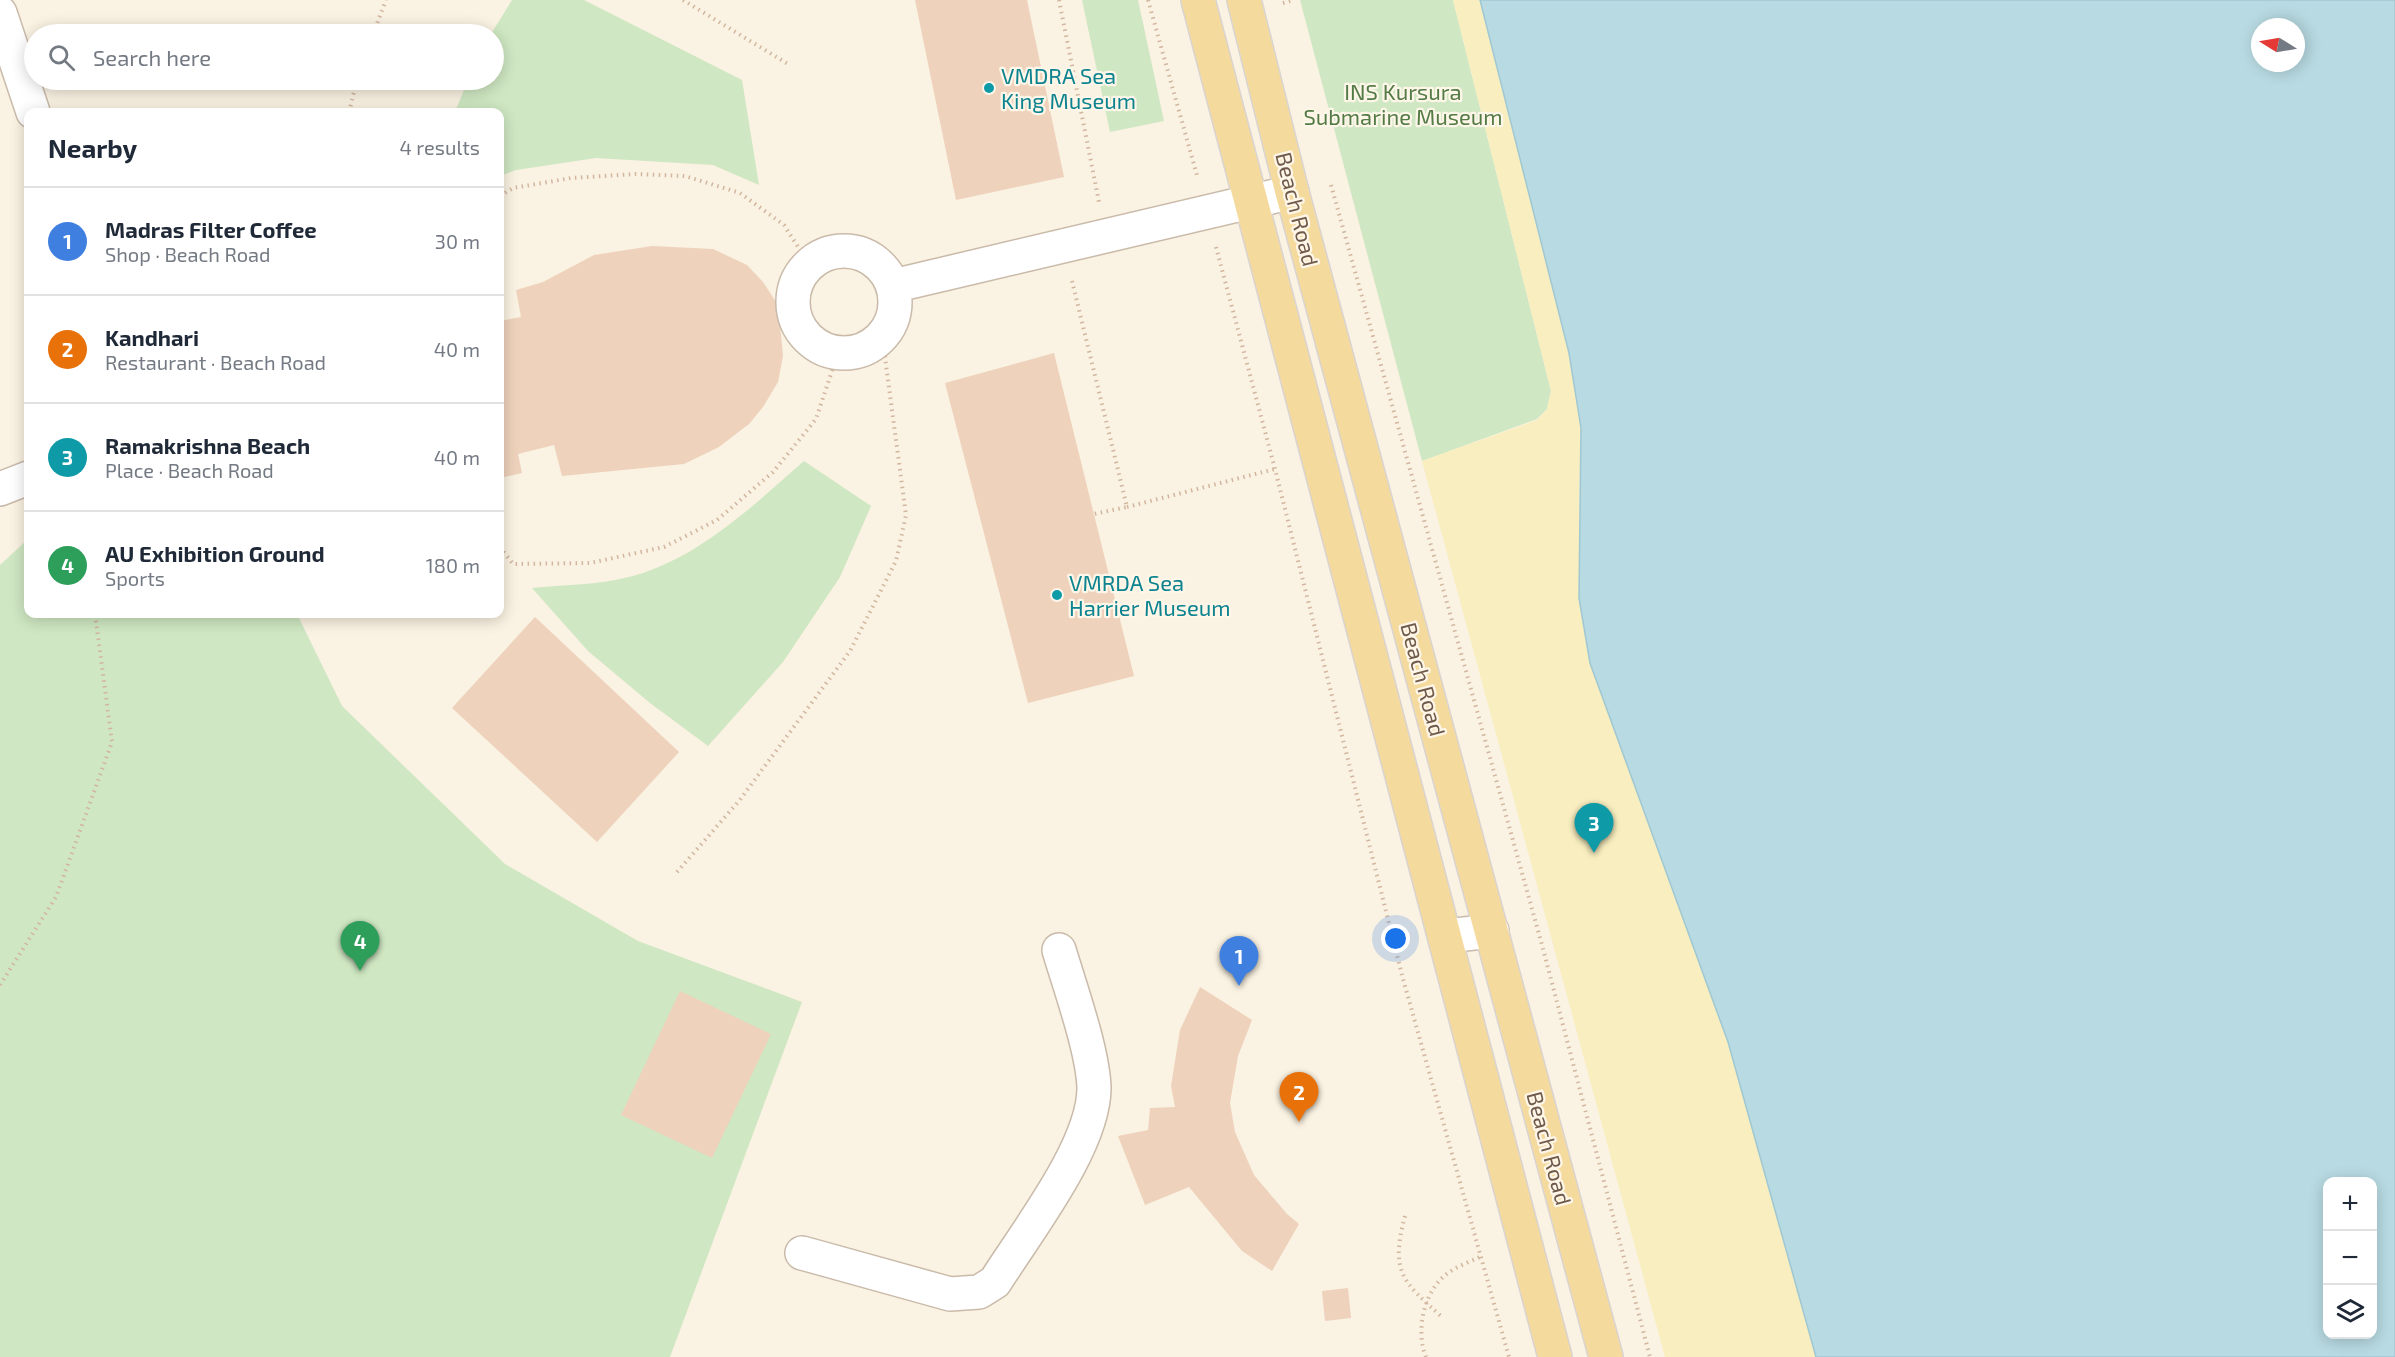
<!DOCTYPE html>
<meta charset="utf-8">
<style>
body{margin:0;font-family:"Exo 2",sans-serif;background:#f2f2f3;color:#1f2937}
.controls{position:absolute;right:18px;bottom:18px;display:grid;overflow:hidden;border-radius:12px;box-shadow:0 3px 15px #0003}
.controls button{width:54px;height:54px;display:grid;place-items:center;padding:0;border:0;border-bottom:2px solid #e0e1e3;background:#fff;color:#1f2937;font:30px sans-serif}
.compass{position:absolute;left:2251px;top:18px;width:54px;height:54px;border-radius:50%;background:#fff;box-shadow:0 3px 15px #0003;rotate:281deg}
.you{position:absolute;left:1396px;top:939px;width:21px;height:21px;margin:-15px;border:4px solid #fff;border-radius:50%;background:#1a73e8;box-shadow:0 0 0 9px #1a73e833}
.badge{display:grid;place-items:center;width:39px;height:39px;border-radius:50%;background:#dd764e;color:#fff;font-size:20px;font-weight:700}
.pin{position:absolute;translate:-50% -50px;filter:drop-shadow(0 2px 3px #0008)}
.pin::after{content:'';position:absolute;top:32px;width:21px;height:18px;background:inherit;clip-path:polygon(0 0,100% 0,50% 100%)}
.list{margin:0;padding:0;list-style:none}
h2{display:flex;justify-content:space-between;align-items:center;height:78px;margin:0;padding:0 24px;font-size:26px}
h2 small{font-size:20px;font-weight:400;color:#747a83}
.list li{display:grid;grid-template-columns:39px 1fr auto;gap:18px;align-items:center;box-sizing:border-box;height:108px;padding:0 24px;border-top:2px solid #e0e1e3}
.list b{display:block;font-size:22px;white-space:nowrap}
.list p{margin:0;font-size:20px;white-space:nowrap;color:#747a83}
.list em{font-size:20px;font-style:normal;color:#747a83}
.icon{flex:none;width:33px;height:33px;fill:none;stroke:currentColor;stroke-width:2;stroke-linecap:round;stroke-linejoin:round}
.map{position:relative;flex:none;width:2395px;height:1357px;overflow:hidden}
.search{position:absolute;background:#fff;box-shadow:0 3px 15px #0003;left:24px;top:24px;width:480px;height:66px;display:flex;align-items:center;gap:15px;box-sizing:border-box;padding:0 21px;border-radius:33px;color:#747a83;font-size:22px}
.panel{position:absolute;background:#fff;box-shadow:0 3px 15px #0003;left:24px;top:108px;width:480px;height:510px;border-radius:12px}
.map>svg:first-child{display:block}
.green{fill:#cfe7c2}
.sand{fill:#f8eebf}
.water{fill:#b8dae2;stroke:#9fc8d3;stroke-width:1.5;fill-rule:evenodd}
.building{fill:#eed2bc}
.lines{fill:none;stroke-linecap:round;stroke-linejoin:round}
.minor-casing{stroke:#cabaaa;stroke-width:36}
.major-casing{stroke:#dad4d0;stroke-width:36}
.path{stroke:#d2b69f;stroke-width:4;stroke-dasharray:1.5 4.5;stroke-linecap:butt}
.minor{stroke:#fff;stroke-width:33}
.major{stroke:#f5da9e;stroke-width:33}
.culture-dot{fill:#0f9aa8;stroke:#fef6e8;stroke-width:2}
.labels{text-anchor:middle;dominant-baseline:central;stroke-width:4.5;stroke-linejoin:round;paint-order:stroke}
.culture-label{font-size:22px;fill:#0d838f;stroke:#fef6e8;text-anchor:start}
.park-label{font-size:22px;fill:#537b46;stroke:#fef6e8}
.street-label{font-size:22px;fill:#705a4a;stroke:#fef6e8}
</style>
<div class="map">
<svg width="2395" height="1357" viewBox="0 0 2395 1357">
<rect width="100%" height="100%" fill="#faf2e2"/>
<path class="green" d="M 512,0 L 584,0 L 742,80 L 759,185 L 713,165 L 596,158 L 516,170 L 500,176 L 500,112 L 455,112 L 468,80 L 494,80 L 494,34 L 491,34 Z
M 1082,0 L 1138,0 L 1164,121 L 1110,132 Z
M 1300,0 L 1453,0 L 1551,391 L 1547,409 L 1537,419 L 1422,461 Z
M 804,461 L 871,506 L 840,577 L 783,662 L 708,746 L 650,703 L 588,651 L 532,588 C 560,585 588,585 615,580 C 690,567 749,509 804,461 Z
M 28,539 L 28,614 L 297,614 L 342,706 L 505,864 L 638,941 L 802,1002 L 670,1357 L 0,1357 L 0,565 Z"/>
<path class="sand" d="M 1453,0 L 1480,0 L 1569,353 L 1581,428 L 1579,500 L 1816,1357 L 1665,1357 L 1422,461 L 1537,420 L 1547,409 L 1551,391 Z"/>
<path class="water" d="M 1480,0 L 2395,0 L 2395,1357 L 1816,1357 L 1728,1042 L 1590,663 L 1579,598 L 1581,428 L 1569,353 ZM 2260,27 L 2296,27 L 2296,63 L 2260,63 ZM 2328,1182 L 2372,1182 L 2372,1334 L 2328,1334 Z"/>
<path class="building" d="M 915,0 L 1027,0 L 1064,177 L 956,200 Z
M 652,246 L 713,249 L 747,265 L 763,282 L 778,305 L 783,356 L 778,382 L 763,407 L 749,424 L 719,447 L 684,464 L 562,476 L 554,445 L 518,454 L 522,473 L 500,478 L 500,321 L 521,317 L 516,290 L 543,282 L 594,255 Z
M 1054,353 L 1134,676 L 1028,703 L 945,383 Z
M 535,617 L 679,752 L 597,842 L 452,708 Z
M 1200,987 L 1252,1020 L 1238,1056 L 1230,1103 L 1235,1132 L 1254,1175 L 1287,1214 L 1299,1224 L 1272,1271 L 1242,1251 L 1189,1187 L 1145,1205 L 1118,1136 L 1148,1130 L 1150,1108 L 1175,1107 L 1171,1086 L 1180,1030 Z
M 680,991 L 771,1034 L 712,1158 L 621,1115 Z
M 1348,1288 L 1351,1318 L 1325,1321 L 1322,1291 Z"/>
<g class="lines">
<g class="minor-casing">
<path id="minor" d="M 0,13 L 33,112
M793 302a51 51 0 1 1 102 0a51 51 0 1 1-102 0Z
M 893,286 L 1292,192
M 0,489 L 28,478
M 1446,936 L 1492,931
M 802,1253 L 950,1294 L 979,1292 L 995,1282 C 1027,1231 1094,1146 1094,1088 C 1093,1051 1070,987 1059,950"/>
</g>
<g class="major-casing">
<path id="major" d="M 1198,0 L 1555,1357
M 1244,0 L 1292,192 L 1606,1357"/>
</g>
<path class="path" d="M 683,0 L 788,64
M 1059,0 L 1099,202
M 1148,0 L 1198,179
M 1283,3 L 1293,0
M 373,34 L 386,0
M 349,112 L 357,80
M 1331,185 L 1542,945 L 1650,1357
M 500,196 L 513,188 L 571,178 L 635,174 L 685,176 L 740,193 L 784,225 L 809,264
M 1216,247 L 1275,469 L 1403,979 L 1509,1357
M 1072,281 L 1127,507 L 1094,514
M 1127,507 L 1275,469
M 500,547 L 513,564 L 590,563 L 664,547 L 717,520 L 773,472 L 816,419 L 838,353
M 677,872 L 739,801 L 850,651 L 896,561 L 906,515 L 882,335
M 0,985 L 56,897 L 112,742 L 95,614
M 1405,1216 C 1390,1272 1402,1281 1443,1318
M 1426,1357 C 1415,1330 1424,1290 1448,1273 C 1458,1266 1471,1261 1482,1256"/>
<use href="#minor" class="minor"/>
<use href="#major" class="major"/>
</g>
<g class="culture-dot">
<circle cx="989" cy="88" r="6"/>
<circle cx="1057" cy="595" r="6"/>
</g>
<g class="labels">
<g class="culture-label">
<text x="1001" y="75">VMDRA Sea<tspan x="1001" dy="25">King Museum</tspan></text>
<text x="1069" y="582">VMRDA Sea<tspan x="1069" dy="25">Harrier Museum</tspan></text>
</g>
<g class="park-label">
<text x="1403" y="91">INS Kursura<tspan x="1403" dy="25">Submarine Museum</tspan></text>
</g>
<g class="street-label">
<text transform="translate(1298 209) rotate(76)">Beach Road</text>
<text transform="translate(1424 679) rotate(75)">Beach Road</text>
<text transform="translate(1550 1148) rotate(75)">Beach Road</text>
</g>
</g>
</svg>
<div class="controls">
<button>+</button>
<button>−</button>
<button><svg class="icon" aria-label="layers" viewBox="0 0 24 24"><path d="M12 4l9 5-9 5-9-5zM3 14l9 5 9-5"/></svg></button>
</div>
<svg class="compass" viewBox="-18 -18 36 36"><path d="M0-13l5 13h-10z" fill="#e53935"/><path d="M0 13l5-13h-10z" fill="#747a83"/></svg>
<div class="you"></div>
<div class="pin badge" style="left:1239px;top:986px;background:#3f7fe0">1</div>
<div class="pin badge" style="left:1299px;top:1122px;background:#e8710a">2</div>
<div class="pin badge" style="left:1594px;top:853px;background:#0f9aa8">3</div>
<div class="pin badge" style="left:360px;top:971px;background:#2e9e5b">4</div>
<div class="search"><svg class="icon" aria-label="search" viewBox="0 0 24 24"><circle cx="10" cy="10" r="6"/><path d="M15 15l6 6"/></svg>Search here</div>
<section class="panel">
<h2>Nearby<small>4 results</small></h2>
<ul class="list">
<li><span class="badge" style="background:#3f7fe0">1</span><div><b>Madras Filter Coffee</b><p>Shop · Beach Road</p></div><em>30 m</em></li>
<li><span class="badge" style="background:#e8710a">2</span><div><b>Kandhari</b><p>Restaurant · Beach Road</p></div><em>40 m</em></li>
<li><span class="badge" style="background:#0f9aa8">3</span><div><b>Ramakrishna Beach</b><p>Place · Beach Road</p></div><em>40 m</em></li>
<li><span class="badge" style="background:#2e9e5b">4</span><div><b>AU Exhibition Ground</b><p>Sports</p></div><em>180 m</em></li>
</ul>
</section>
</div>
